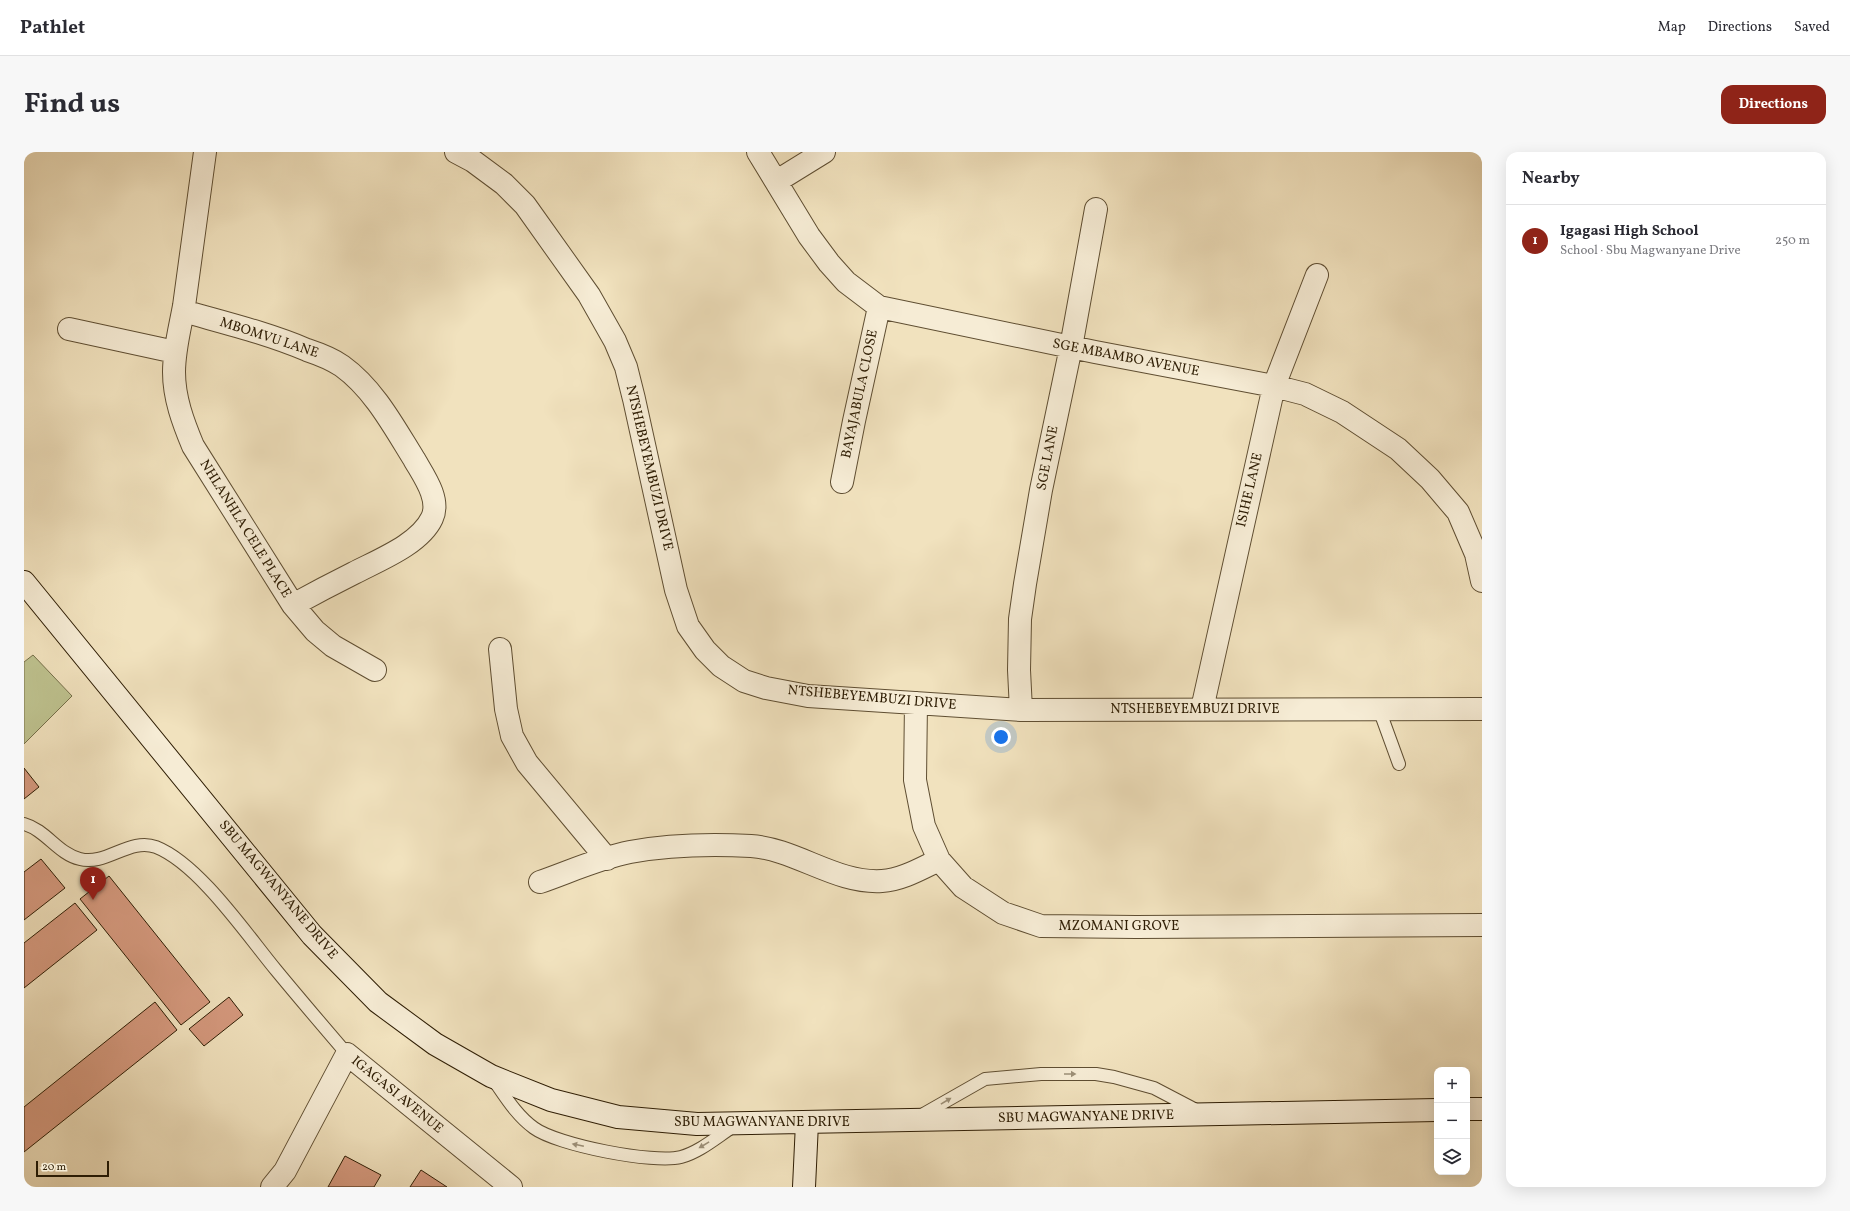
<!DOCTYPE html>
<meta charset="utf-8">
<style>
body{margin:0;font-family:Vollkorn,serif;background:#f7f7f7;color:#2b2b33}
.controls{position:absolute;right:12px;bottom:12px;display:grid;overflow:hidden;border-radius:8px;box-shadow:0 4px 16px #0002}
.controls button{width:36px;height:36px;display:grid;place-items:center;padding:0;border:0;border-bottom:1px solid #e1e1e2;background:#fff;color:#2b2b33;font:20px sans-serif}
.scale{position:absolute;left:12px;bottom:10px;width:73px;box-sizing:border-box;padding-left:4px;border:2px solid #2e1d04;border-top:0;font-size:11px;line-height:14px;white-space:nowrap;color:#2e1d04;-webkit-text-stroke:3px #f6ecd5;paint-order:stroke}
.you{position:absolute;left:977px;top:585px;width:14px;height:14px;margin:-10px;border:3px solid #fff;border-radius:50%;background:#1a73e8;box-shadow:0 0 0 6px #1a73e833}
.badge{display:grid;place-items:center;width:26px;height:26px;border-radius:50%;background:#8f2418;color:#fff;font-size:13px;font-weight:700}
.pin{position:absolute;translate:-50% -33px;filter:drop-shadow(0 1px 2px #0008)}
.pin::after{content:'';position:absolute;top:21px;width:14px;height:12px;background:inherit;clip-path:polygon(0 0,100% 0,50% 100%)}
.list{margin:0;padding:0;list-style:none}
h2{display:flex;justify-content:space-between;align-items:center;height:52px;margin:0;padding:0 16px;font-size:17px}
h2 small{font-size:13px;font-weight:400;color:#7c7c81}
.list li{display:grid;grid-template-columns:26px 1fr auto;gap:12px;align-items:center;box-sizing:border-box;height:72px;padding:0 16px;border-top:1px solid #e1e1e2}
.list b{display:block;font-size:15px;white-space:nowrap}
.list p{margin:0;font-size:13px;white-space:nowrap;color:#7c7c81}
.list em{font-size:13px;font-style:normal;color:#7c7c81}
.icon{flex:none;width:22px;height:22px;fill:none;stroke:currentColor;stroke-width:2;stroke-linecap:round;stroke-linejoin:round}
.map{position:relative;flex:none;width:1458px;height:1035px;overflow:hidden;border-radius:12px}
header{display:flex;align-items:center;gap:24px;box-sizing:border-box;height:56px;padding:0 20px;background:#fff;border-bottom:1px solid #e1e1e2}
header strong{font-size:19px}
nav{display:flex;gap:22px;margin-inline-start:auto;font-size:14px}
.intro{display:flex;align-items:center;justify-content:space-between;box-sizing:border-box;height:96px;padding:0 24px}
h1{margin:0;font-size:28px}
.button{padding:10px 18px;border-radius:12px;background:#8f2418;color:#fff;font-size:14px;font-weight:700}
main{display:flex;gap:24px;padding:0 24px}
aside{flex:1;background:#fff;border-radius:12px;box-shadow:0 4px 16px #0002}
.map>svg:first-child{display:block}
.green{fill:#bec28f;stroke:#76704a}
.building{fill:#d5997e;stroke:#2e1d04}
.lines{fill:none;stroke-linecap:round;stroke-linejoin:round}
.lane-casing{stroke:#5f4e32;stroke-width:14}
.street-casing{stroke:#5f4e32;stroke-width:24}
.secondary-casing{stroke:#2e1d04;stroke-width:24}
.lane{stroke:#f6ecd5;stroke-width:12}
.street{stroke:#f6ecd5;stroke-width:22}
.secondary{stroke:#f6ecd5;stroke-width:22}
.oneway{fill:#9c8f77}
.labels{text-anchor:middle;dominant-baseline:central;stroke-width:3;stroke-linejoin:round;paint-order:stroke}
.street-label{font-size:14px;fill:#2e1d04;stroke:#f6ecd5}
</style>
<header>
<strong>Pathlet</strong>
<nav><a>Map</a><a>Directions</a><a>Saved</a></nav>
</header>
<div class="intro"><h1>Find us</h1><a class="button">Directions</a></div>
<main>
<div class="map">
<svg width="1458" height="1035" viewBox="0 0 1458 1035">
<rect width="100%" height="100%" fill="#f1e2be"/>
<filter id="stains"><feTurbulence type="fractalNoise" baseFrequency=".005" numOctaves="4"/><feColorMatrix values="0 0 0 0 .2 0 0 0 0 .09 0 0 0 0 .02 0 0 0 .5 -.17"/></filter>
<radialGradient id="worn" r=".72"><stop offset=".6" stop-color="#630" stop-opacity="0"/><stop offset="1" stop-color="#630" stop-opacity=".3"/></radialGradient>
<path class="green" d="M 9,503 L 48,544 L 0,592 L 0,510 Z"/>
<path class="building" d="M 0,616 L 15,635 L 0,647 Z
M 17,707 L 41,736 L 0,768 L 0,720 Z
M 85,724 L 186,850 L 157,873 L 56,747 Z
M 51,751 L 73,778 L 0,836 L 0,791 Z
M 205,845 L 219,863 L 180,894 L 165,877 Z
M 131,850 L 153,878 L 0,1000 L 0,955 Z
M 321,1004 L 357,1023 L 350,1035 L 304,1035 Z
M 397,1018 L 423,1035 L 386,1035 Z"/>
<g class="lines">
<g class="lane-casing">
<path id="lane" d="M 1355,557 L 1375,612
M 0,672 C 22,678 34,702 56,707 C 82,714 106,685 132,695 C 175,712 223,783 252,818 C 275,846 299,874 323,902
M 469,927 C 481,944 492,963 510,976 C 533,993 630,1012 657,1005 C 676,1000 694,984 710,974
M 896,964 L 961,927 L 1017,922 L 1072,922 L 1090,925 L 1130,936 L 1174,959"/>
</g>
<g class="street-casing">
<path id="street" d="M 181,0 C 174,51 167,103 160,154 C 156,176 150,198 150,220 C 150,246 159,270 169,294 L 269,453 L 291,479 L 309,494 L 351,518
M 432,0 L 449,9 L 480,32 L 501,53 L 565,143 L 591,189 L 602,215 L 610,247 L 652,438 L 664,474 L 681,498 L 697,514 L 720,529 L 742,536 L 784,544 L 997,558 L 1458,557
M 734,0 L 785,84 L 805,111 L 822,130 L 855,155 L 1071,200 L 1250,234 L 1281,242 L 1318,260 L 1374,297 L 1406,327 L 1434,360 L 1452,402 L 1458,429
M 753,29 L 800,0
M 159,159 C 201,171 243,181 283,198 C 295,202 308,207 318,214 C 350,237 370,275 390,307 C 399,323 417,347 408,366 C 396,392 355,408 330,421 C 310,431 289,442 269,453
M 45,177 L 151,200
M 818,330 L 830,269 L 855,155
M 476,497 L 482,557 L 488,584 L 503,611 L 583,707
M 892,551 L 891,628 L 900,674 L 915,708 L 939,735 L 979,761 L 1017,774 L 1112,775 L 1458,773
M 1178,557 L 1250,234 L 1293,123
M 997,558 L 995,518 L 996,467 L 1001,432 L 1017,338 L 1047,195 L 1072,57
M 516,730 C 545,720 575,706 606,700 C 644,693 688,692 727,694 C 772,697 812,732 858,729 C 878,728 898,716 915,708
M 248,1035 L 261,1019 L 323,902 L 487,1035"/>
</g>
<g class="secondary-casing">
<path id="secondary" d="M 0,430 L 288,783 L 354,850 L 411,892 L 467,924 L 527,948 L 594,965 L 673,972 L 1413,958
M 1443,957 L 1458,957
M 780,1035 L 783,971"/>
</g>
<use href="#lane" class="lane"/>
<use href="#street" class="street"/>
<use href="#secondary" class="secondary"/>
</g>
<defs><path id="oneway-solid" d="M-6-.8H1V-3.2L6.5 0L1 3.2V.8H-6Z"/></defs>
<g class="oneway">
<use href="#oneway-solid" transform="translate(1046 922)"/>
<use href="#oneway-solid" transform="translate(922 949) rotate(-31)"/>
<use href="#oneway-solid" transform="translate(554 993) rotate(-168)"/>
<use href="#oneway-solid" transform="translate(680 993) rotate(149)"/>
</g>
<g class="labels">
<g class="street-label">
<text transform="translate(245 186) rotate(18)">MBOMVU LANE</text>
<text transform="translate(1102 206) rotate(11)">SGE MBAMBO AVENUE</text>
<text transform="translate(836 242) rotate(-78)">BAYAJABULA CLOSE</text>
<text transform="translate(1024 306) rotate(-79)">SGE LANE</text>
<text transform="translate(625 316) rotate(77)">NTSHEBEYEMBUZI DRIVE</text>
<text transform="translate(1226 338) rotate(-77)">ISIHE LANE</text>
<text transform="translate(221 377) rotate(58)">NHLANHLA CELE PLACE</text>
<text transform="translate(848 546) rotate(5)">NTSHEBEYEMBUZI DRIVE</text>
<text x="1171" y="557">NTSHEBEYEMBUZI DRIVE</text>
<text transform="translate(254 738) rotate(50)">SBU MAGWANYANE DRIVE</text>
<text x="1095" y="774">MZOMANI GROVE</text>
<text transform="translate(373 943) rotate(39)">IGAGASI AVENUE</text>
<text transform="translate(1062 965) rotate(-1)">SBU MAGWANYANE DRIVE</text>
<text x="738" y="970">SBU MAGWANYANE DRIVE</text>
</g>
</g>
<rect width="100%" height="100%" filter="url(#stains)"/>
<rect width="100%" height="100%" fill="url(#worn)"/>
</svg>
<div class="controls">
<button>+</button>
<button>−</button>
<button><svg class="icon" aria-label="layers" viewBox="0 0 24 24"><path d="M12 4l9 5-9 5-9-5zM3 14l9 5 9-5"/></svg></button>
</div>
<div class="scale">20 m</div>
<div class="you"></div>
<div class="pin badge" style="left:69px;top:748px">1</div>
</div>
<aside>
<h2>Nearby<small></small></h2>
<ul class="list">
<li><span class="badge">1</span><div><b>Igagasi High School</b><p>School · Sbu Magwanyane Drive</p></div><em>250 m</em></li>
</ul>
</aside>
</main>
